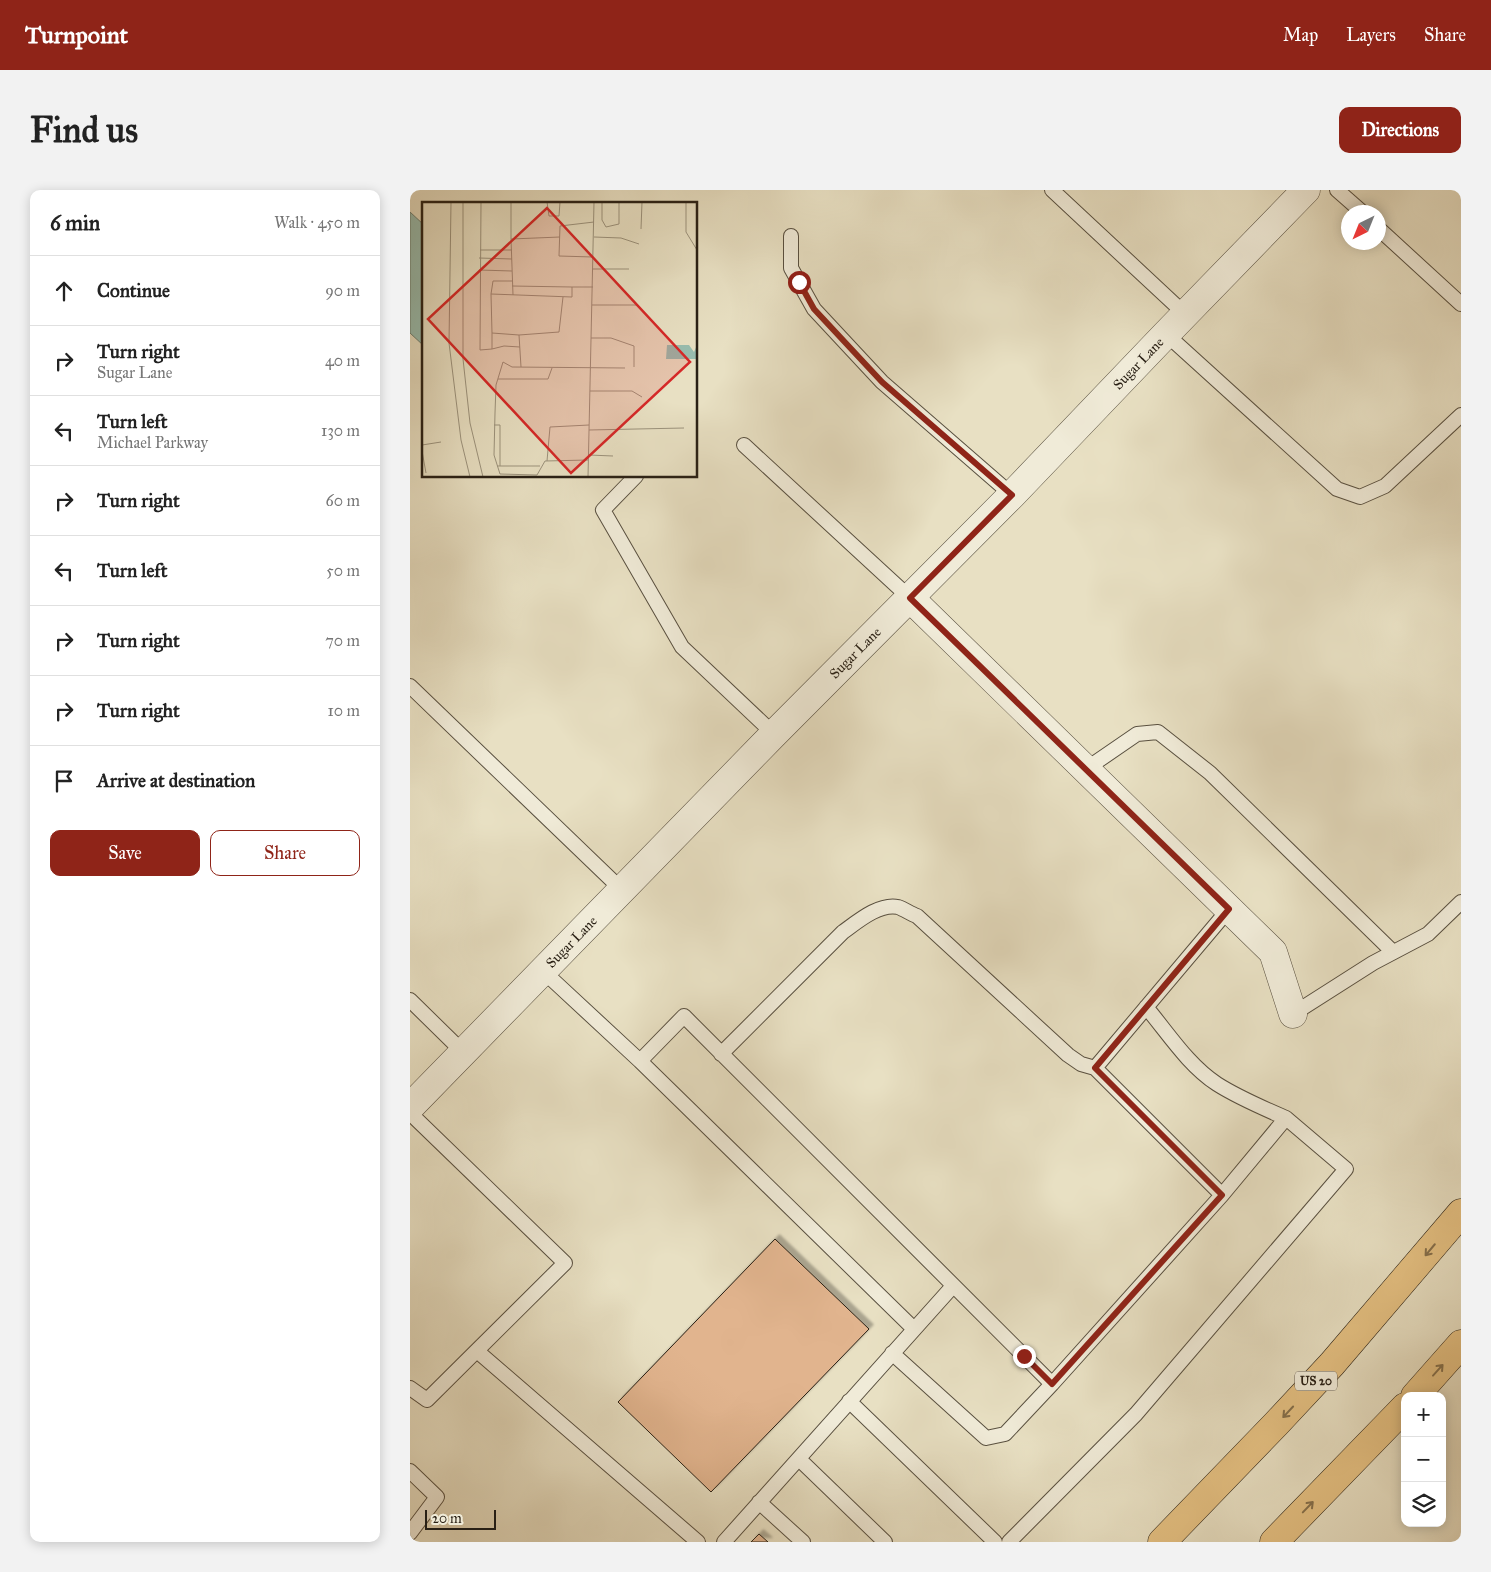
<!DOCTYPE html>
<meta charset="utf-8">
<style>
body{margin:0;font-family:"IM FELL Great Primer",serif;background:#f2f2f2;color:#222}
.controls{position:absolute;right:15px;bottom:15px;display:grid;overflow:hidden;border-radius:10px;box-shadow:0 2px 12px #0003}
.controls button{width:45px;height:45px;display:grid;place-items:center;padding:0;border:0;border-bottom:1px solid #e0e0e0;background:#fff;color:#222;font:25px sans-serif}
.compass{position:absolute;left:931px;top:15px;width:45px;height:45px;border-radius:50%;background:#fff;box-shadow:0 2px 12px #0003;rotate:223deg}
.scale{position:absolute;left:15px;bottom:12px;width:71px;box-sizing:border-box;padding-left:5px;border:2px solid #292015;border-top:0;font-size:14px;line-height:18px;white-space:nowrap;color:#292015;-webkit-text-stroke:4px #f0ebd8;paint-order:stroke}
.stop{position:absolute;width:15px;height:15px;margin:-11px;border:4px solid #8f2418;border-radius:50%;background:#fff}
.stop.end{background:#8f2418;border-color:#fff;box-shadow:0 1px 5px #0008}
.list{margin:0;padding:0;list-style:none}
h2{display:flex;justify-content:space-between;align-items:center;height:65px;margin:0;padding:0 20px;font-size:21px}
h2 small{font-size:16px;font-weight:400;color:#767676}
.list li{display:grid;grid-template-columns:32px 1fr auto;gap:15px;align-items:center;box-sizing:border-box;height:70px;padding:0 20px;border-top:1px solid #e0e0e0}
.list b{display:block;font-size:19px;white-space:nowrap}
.list p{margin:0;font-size:16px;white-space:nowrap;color:#767676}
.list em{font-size:16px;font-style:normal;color:#767676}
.actions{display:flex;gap:10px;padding:15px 20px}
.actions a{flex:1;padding:11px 0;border:1px solid #8f2418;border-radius:10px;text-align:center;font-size:18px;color:#8f2418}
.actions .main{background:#8f2418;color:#fff}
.icon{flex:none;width:28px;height:28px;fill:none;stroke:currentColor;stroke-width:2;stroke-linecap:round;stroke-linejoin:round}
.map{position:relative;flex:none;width:1051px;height:1352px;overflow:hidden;border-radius:10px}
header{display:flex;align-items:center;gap:30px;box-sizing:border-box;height:70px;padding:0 25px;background:#8f2418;color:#fff}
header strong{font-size:24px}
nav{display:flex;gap:28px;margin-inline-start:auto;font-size:18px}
.intro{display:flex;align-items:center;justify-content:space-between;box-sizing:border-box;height:120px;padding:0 30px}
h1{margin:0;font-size:35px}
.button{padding:12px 22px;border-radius:10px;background:#8f2418;color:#fff;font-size:18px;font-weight:700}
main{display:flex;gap:30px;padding:0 30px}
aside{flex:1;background:#fff;border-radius:10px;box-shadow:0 2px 12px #0003}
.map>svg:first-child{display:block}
.water{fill:#98bdaf;stroke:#6c7e71}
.building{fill:#e1b48e;stroke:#292015;filter:url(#shadow)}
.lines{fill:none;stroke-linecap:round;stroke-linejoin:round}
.service-casing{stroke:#595040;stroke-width:16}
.minor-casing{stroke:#595040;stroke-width:29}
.trunk-casing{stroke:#292015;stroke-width:29}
.service{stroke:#f0ebd8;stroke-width:14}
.minor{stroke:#f0ebd8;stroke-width:28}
.trunk{stroke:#e4c082;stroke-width:28}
.oneway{stroke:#86704c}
.route{stroke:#8f2418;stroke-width:6}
.labels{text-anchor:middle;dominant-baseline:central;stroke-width:4;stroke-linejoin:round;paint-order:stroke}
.shield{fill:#f0ebd8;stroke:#655d50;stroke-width:1}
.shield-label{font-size:12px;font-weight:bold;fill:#292015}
.street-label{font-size:14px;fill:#292015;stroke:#f0ebd8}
.inset-road{fill:none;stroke:#9c937d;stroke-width:1}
.view{fill:#d62828;fill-opacity:0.15;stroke:#d62828;stroke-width:2.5}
.inset-edge{fill:none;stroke:#292015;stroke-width:2.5}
</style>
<header>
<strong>Turnpoint</strong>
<nav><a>Map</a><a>Layers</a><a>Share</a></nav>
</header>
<div class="intro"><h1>Find us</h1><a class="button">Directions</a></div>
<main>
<aside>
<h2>6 min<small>Walk · 450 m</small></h2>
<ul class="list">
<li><svg class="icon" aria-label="ahead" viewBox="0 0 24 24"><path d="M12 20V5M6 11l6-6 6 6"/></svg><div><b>Continue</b></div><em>90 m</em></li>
<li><svg class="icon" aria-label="right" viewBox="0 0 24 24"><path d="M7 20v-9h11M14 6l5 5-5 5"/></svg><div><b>Turn right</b><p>Sugar Lane</p></div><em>40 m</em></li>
<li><svg class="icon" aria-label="left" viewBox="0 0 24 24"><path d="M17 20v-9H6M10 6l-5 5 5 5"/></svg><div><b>Turn left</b><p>Michael Parkway</p></div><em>130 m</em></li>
<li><svg class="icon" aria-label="right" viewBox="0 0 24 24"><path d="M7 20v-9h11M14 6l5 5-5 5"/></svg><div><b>Turn right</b></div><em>60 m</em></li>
<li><svg class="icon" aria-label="left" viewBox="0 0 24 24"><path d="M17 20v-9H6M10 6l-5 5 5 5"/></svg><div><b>Turn left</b></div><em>50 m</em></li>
<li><svg class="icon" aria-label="right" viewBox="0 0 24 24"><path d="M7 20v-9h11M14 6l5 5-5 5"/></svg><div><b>Turn right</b></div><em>70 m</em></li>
<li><svg class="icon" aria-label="right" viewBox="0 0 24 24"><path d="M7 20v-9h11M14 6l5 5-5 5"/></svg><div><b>Turn right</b></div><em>10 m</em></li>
<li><svg class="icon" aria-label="arrive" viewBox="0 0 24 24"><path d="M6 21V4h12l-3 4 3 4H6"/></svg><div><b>Arrive at destination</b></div></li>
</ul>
<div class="actions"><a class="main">Save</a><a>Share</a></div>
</aside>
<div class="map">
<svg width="1051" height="1352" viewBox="0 0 1051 1352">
<defs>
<filter id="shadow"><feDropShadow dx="4.5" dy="-4.5" stdDeviation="1" flood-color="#0004"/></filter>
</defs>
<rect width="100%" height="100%" fill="#e8e0c3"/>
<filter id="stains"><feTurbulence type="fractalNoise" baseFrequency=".004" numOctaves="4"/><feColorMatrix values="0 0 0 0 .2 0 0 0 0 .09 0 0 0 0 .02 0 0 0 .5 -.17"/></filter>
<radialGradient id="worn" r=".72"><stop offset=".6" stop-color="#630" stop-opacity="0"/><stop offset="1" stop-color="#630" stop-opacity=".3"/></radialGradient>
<path class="water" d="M 0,22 L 14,35 L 14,156 L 0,143 Z"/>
<path class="building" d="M 365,1049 L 459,1139 L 301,1302 L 208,1212 Z
M 349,1344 L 358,1352 L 341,1352 Z"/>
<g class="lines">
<g class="service-casing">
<path id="service" d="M 642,0 L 775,124
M 927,0 L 952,22
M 968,38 L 1051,114
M 381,46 L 381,78 L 404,119 L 472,192 L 602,305
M 756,144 L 927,299 L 950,307 L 975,296 L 1051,225
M 334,255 L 500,408
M 226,286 L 193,320 L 272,457 L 364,544
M 0,496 L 212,700
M 676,579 L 727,544 L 748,542 L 800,583 L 983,762
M 133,781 L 230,871 L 274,826 L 642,1194 L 812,1005 L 685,878 L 819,719
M 0,810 L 53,862
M 736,817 C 758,843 778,875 807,894 C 829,908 853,918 876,928
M 883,824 L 963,773 L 1018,744 L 1051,712
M 311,864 L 433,742 C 447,732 469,713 488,717 C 494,719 501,724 507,726 L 658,865 L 671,874 L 685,878
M 230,871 L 504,1139
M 0,923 L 155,1073 L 17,1210 L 0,1198
M 67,1161 L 288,1352
M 482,1163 L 576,1248 L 595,1244 L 642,1194
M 439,1211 L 585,1352
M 389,1269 L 475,1352
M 0,1281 L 27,1307 L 0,1343
M 349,1312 L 393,1352
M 314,1352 L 543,1096
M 599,1352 L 726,1224 L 936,979 L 876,928 L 812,1005"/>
</g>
<g class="minor-casing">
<g id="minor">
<path d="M 500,408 L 863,762 L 883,824"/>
<path id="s1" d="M 0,917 L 364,544 L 602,305 L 756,144 L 896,0"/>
</g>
</g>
<g class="trunk-casing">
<path id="trunk" d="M 1005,1206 L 1051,1154
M 752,1352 L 866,1234 L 922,1174 L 1051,1023
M 864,1352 L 995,1217"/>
</g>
<use href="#service" class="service"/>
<use href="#minor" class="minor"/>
<use href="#trunk" class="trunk"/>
</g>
<defs><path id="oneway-shaft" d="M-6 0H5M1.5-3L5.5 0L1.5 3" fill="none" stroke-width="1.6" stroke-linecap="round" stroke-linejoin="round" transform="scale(1.25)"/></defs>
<g class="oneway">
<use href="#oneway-shaft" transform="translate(1020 1060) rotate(130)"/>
<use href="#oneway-shaft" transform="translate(1028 1180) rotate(-48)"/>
<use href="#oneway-shaft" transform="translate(878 1222) rotate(133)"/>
<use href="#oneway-shaft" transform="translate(898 1317) rotate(-46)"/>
</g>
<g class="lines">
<path class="route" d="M 389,92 L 404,119 L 472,192 L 602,305 L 500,408 L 819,719 L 685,878 L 812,1005 L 642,1194 L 614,1166"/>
</g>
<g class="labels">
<rect class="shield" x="885" y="1181.5" width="42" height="19" rx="4"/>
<g class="shield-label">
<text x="906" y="1191">US 20</text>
</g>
<g class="street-label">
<text stroke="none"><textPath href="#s1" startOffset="1041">Sugar Lane</textPath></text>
<text stroke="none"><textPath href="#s1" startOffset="636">Sugar Lane</textPath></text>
<text stroke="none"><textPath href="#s1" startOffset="231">Sugar Lane</textPath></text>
</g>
</g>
<g transform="translate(12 12)">
<rect width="275" height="275" fill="#e8e0c3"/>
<path d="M 245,143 L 267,143 L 272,150 L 275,143 L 275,157 L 244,157 Z" fill="#98bdaf"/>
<path class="inset-road" d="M 29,0 L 27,141 L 39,238 L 48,275M 41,0 L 41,157 L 48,221 L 61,275M 59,0 L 58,148 L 70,147 L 70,131M 89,0 L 89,37M 125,0 L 127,14 L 137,14 L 138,0M 180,0 L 180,18 L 184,25 L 197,22 L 197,0M 264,0 L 264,30 L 275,48M 219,27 L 220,0M 172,35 L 199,36 L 217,42M 58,48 L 90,48M 171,55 L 137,54 L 138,24 L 172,20M 57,56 L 90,57M 171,67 L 207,67M 57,68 L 90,69M 90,84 L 150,85M 69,92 L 71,79 L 90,79M 91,93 L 89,37 L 138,35M 170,103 L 216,103M 97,133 L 137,130 L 141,95M 169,136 L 189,136 L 212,144 L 212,165M 70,147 L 82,144 L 98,145M 99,165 L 97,133 L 70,131 L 69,92 L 150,95 L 150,85 L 171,85M 76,177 L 126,177 L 130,166M 168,189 L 210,189 L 220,195M 72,223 L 78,223 L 78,264M 167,228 L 262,226M 0,243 L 19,240M 0,249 L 4,271M 167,253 L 191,254M 166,258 L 123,259 L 115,273 L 78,272 L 72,253 L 73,211 L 74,183 L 81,160 L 90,165 L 203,166M 125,259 L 128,225 L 167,223M 75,264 L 118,264M 166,275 L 172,0"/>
<path class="view" d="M 125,6 L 268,160 L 149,271 L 6,117 Z"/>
<rect width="275" height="275" class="inset-edge"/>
</g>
<rect width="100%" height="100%" filter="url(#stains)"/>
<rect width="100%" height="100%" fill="url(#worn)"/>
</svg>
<div class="controls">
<button>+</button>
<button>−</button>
<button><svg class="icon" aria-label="layers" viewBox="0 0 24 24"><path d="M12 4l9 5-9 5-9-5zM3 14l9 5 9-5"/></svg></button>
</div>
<svg class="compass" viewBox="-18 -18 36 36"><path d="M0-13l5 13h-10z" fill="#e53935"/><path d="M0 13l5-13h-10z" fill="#767676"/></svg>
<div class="scale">20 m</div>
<div class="stop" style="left:389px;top:92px"></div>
<div class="stop end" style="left:614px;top:1166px"></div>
</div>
</main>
